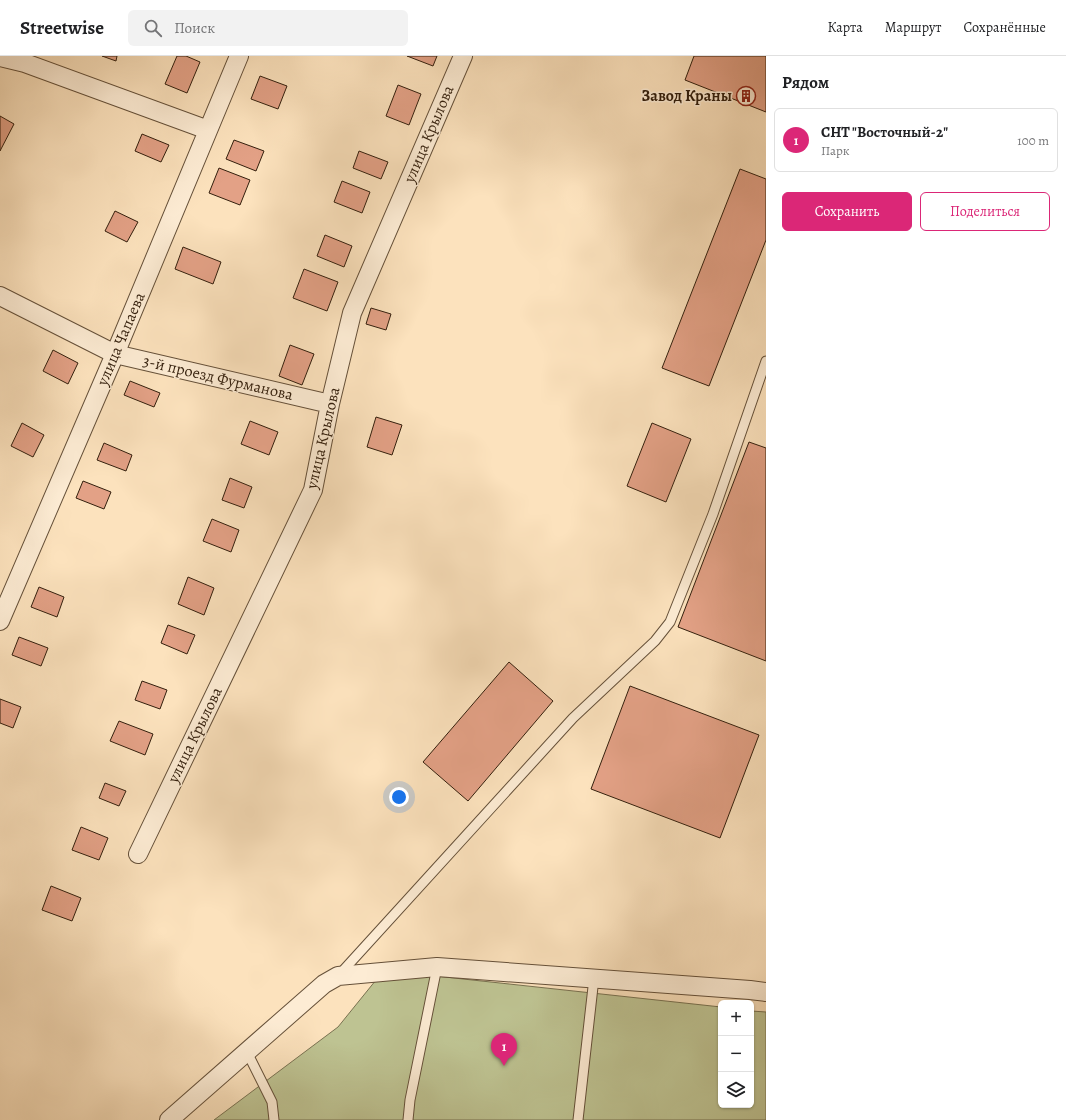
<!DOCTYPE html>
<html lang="ru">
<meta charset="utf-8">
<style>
body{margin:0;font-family:Alegreya,serif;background:#f2f2f2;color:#202124}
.controls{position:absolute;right:12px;bottom:12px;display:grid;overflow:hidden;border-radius:6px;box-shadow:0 1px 3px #0004}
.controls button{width:36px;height:36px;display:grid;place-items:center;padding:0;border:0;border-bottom:1px solid #e0e0e0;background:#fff;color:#202124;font:20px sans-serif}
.you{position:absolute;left:399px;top:741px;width:14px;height:14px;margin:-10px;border:3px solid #fff;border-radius:50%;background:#1a73e8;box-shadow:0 0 0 6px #1a73e833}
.badge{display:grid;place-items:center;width:26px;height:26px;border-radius:50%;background:#db2777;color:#fff;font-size:13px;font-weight:700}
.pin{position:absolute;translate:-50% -33px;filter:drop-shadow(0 1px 2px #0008)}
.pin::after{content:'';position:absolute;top:21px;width:14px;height:12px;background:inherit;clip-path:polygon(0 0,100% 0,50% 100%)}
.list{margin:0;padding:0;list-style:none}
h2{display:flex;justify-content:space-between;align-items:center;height:52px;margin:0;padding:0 16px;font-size:17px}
h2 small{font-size:13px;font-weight:400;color:#757577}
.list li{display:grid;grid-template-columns:26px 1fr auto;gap:12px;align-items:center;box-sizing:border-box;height:64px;margin:0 8px 8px;padding:0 8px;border:1px solid #e0e0e0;border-radius:6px}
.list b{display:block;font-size:15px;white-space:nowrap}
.list p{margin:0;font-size:13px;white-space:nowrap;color:#757577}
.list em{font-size:13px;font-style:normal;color:#757577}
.actions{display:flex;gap:8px;padding:12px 16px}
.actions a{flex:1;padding:9px 0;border:1px solid #db2777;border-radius:6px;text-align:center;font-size:14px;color:#db2777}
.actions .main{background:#db2777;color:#fff}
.icon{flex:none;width:22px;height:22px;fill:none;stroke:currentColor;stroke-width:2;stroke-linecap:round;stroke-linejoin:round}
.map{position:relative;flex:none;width:766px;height:1064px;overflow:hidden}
header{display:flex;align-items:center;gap:24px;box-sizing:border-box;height:56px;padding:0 20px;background:#fff;border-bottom:1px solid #e0e0e0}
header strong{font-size:19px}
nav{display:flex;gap:22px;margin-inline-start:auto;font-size:14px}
.search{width:280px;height:36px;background:#f2f2f2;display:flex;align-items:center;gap:10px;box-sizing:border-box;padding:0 14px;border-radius:6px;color:#757577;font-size:15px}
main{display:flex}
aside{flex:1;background:#fff}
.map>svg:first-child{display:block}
.green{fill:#bec392;stroke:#787150}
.building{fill:#e3a186;stroke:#331f0d}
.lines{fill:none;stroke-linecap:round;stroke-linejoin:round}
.lane-casing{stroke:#655039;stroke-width:11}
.street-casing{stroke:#655039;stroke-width:20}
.lane{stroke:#fdecd4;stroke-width:9}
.street{stroke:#fdecd4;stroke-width:18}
.labels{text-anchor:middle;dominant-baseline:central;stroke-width:3;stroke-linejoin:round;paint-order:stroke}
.poi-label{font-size:16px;font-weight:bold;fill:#331f0d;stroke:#fdecd4;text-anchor:end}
.street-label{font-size:16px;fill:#331f0d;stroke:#fdecd4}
</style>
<header>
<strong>Streetwise</strong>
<div class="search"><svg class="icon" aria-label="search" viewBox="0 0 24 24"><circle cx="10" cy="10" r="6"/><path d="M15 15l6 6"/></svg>Поиск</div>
<nav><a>Карта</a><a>Маршрут</a><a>Сохранённые</a></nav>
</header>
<main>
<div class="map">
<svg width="766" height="1064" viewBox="0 0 766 1064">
<rect width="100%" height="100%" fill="#fce2bd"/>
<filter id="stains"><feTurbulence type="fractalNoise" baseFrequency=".005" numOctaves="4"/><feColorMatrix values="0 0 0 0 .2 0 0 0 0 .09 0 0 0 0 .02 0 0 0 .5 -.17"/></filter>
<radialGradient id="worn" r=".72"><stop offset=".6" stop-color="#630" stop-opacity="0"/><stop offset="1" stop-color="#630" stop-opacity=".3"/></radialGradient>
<path class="green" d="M 417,918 L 721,951 L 721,1049 L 751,1049 L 751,955 L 766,956 L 766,1064 L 214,1064 L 338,971 L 376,924 Z"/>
<path class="building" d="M 102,0 L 117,0 L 116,5 Z
M 177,0 L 186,0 L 200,6 L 187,37 L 165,28 Z
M 407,0 L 437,0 L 433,10 Z
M 694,0 L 766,0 L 766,56 L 685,24 Z
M 260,20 L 287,30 L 278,53 L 251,43 Z
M 398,29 L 421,38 L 409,69 L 386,60 Z
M 0,60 L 14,68 L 0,95 Z
M 142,78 L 169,89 L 161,106 L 135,95 Z
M 234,84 L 264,95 L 256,115 L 226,103 Z
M 359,95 L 388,106 L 381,123 L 353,112 Z
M 219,112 L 250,124 L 240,149 L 209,137 Z
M 740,113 L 766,123 L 766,184 L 709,330 L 662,312 Z
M 342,125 L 370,136 L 362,157 L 334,146 Z
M 115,155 L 138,166 L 127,186 L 105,175 Z
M 325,179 L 352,190 L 344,211 L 317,200 Z
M 183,191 L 221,206 L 213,228 L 175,213 Z
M 304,213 L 338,226 L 327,255 L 293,242 Z
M 371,252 L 391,258 L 386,274 L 366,268 Z
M 290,289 L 314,298 L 302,329 L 279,320 Z
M 53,294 L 78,307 L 68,328 L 43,315 Z
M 130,325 L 160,337 L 154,351 L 124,339 Z
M 376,361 L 402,369 L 392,399 L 367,391 Z
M 250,365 L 278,376 L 269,399 L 241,388 Z
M 22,367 L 44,379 L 33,401 L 11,390 Z
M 652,367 L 691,383 L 666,446 L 627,430 Z
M 749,386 L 766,392 L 766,605 L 678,571 Z
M 104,387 L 132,399 L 126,415 L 97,404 Z
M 230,422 L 252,431 L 244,452 L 222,444 Z
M 83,425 L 111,436 L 104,453 L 76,442 Z
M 212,463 L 239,474 L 231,496 L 203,485 Z
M 188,521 L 214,532 L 204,559 L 178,548 Z
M 39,531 L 64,541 L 57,561 L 31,551 Z
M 168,569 L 195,579 L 187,598 L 161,587 Z
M 19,581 L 48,592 L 41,610 L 12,599 Z
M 509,606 L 553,645 L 468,745 L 423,706 Z
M 142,625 L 167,634 L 160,653 L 135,644 Z
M 630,630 L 759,679 L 720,782 L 591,733 Z
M 0,643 L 21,651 L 13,672 L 0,667 Z
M 119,665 L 153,678 L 145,699 L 110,685 Z
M 105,727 L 126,735 L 119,750 L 99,742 Z
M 81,771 L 108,782 L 99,804 L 72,794 Z
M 51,830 L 81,842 L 72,865 L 42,854 Z"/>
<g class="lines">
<g class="lane-casing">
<path id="lane" d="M 339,919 L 573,662 L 655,585 L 670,566 L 713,458 L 766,305
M 247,996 L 272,1046 L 274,1064
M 408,1064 L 410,1044 L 437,911
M 578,1064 L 594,922"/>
</g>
<g class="street-casing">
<path id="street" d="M 0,1 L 25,7 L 208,74
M 0,240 L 115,298 L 330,348
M 0,565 L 115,298 L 239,0
M 138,798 L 313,434 L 330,348 L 352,257 L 463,0
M 169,1064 L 324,928 L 338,920 L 437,911 L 750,934 L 766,936"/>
</g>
<use href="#lane" class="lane"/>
<use href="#street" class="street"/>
</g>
<defs>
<g id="building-ring" transform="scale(1)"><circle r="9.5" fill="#fdecd4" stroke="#8f2418" stroke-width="1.5"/><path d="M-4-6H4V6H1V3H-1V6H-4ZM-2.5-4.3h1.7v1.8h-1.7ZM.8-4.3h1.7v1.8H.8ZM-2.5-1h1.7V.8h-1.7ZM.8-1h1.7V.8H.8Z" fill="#8f2418"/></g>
</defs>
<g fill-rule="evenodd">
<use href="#building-ring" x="746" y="40"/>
</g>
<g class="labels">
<g class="poi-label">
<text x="732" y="40">Завод Краны</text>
</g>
<g class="street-label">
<text transform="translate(429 78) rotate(-67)">улица Крылова</text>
<text transform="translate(121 283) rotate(-67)">улица Чапаева</text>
<text transform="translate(218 322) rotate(13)">3-й проезд Фурманова</text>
<text transform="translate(323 382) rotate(-77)">улица Крылова</text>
<text transform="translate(195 679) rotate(-64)">улица Крылова</text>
</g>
</g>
<rect width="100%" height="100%" filter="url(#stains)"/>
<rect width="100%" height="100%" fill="url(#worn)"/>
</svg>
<div class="controls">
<button>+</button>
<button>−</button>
<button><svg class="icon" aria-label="layers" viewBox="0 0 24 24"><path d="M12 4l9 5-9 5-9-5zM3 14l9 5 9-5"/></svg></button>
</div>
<div class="you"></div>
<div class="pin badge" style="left:504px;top:1010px">1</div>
</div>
<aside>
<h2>Рядом<small></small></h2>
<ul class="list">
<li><span class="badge">1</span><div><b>СНТ &quot;Восточный-2&quot;</b><p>Парк</p></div><em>100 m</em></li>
</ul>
<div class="actions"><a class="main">Сохранить</a><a>Поделиться</a></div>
</aside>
</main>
